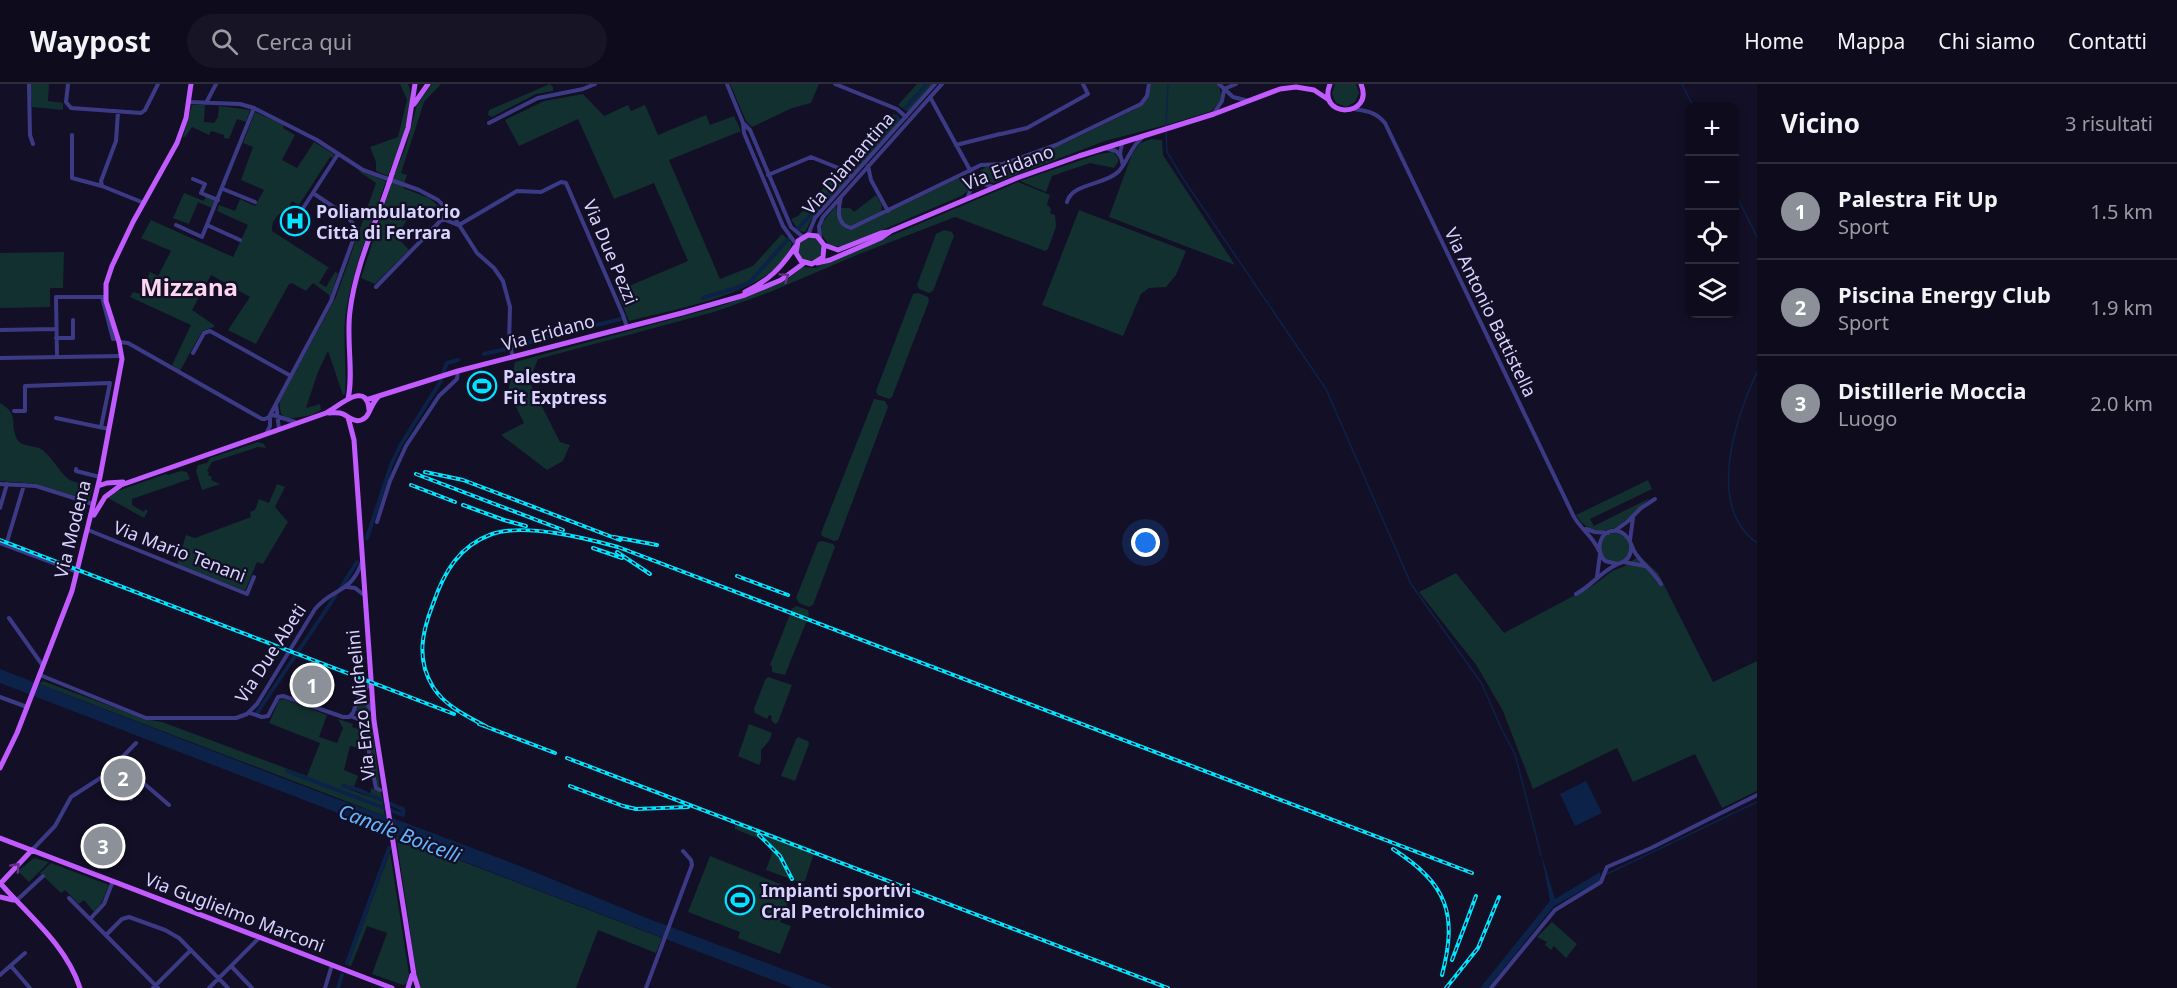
<!DOCTYPE html>
<html lang="it">
<meta charset="utf-8">
<style>
body{margin:0;font-family:"Noto Sans",sans-serif;background:#171425;color:#f1f3f6}
.controls{position:absolute;right:18px;top:18px;display:grid;overflow:hidden;border-radius:12px;box-shadow:0 3px 9px #0003}
.controls button{width:54px;height:54px;display:grid;place-items:center;padding:0;border:0;border-bottom:2px solid #2e2b3b;background:#0e0b1c;color:#f1f3f6;font:30px sans-serif}
.you{position:absolute;left:1146px;top:459px;width:21px;height:21px;margin:-15px;border:4px solid #fff;border-radius:50%;background:#1a73e8;box-shadow:0 0 0 9px #1a73e833}
.badge{display:grid;place-items:center;width:39px;height:39px;border-radius:50%;background:#8c9099;color:#fff;font-size:20px;font-weight:700}
.pin{position:absolute;translate:-50% -50%;border:3px solid #fff;box-shadow:0 2px 6px #0006}
.list{margin:0;padding:0;list-style:none}
h2{display:flex;justify-content:space-between;align-items:center;height:78px;margin:0;padding:0 24px;font-size:26px}
h2 small{font-size:20px;font-weight:400;color:#9b9ba3}
.list li{display:grid;grid-template-columns:39px 1fr auto;gap:18px;align-items:center;box-sizing:border-box;height:96px;padding:0 24px;border-top:2px solid #2e2b3b}
.list b{display:block;font-size:22px;white-space:nowrap}
.list p{margin:0;font-size:20px;white-space:nowrap;color:#9b9ba3}
.list em{font-size:20px;font-style:normal;color:#9b9ba3}
.icon{flex:none;width:33px;height:33px;fill:none;stroke:currentColor;stroke-width:2;stroke-linecap:round;stroke-linejoin:round}
.map{position:relative;flex:none;width:1757px;height:904px;overflow:hidden}
header{display:flex;align-items:center;gap:36px;box-sizing:border-box;height:84px;padding:0 30px;background:#0e0b1c;border-bottom:2px solid #2e2b3b}
header strong{font-size:28px}
nav{display:flex;gap:33px;margin-inline-start:auto;font-size:21px}
.search{width:420px;height:54px;background:#171425;display:flex;align-items:center;gap:15px;box-sizing:border-box;padding:0 21px;border-radius:33px;color:#9b9ba3;font-size:22px}
main{display:flex}
aside{flex:1;background:#0e0b1c}
.map>svg:first-child{display:block}
.green{fill:#12302f}
.water{fill:#0c2248}
.lines{fill:none;stroke-linecap:round;stroke-linejoin:round}
.stream{stroke:#0c2248;stroke-width:1.5}
.canal{stroke:#0c2248;stroke-width:4}
.minor{stroke:#3d3a85;stroke-width:4}
.major{stroke:#c25bff;stroke-width:5}
.rail-casing{stroke:#00e5ff;stroke-width:4}
.rail{stroke:#130f26;stroke-width:1.5;stroke-dasharray:4.5;stroke-linecap:butt}
.major-bridge{stroke:#c25bff;stroke-width:5}
.oneway{stroke:#623188}
.labels{text-anchor:middle;dominant-baseline:central;stroke-width:4.5;stroke-linejoin:round;paint-order:stroke}
.street-label{font-size:18px;fill:#d9d4ff;stroke:#130f26}
.poi-label{font-size:18px;font-weight:bold;fill:#d9d4ff;stroke:#130f26;text-anchor:start}
.water-label{font-size:20px;font-style:italic;fill:#62b6ff;stroke:#130f26}
.district-label{font-size:24px;font-weight:bold;fill:#ffd6f0;stroke:#130f26}
</style>
<header>
<strong>Waypost</strong>
<div class="search"><svg class="icon" aria-label="search" viewBox="0 0 24 24"><circle cx="10" cy="10" r="6"/><path d="M15 15l6 6"/></svg>Cerca qui</div>
<nav><a>Home</a><a>Mappa</a><a>Chi siamo</a><a>Contatti</a></nav>
</header>
<main>
<div class="map">
<svg width="1757" height="904" viewBox="0 0 1757 904">
<rect width="100%" height="100%" fill="#130f26"/>
<path class="green" d="M 30,0 L 49,0 L 48,17 L 63,19 L 63,26 L 32,23 Z
M 400,0 L 408,0 C 418,23 396,70 388,92 L 376,87 L 376,78 L 370,63 L 398,53 L 407,16 Z
M 432,0 L 441,0 L 424,18 L 401,89 L 407,91 L 403,104 L 429,114 L 446,128 L 443,131 L 410,130 L 397,153 L 409,166 L 375,200 L 361,194 L 393,95 L 407,59 L 417,20 Z
M 550,0 L 553,3 L 553,7 L 536,10 L 492,33 L 488,31 L 489,26 Z
M 730,0 L 819,0 L 811,19 L 792,24 L 752,43 L 746,37 Z
M 917,0 L 932,0 L 908,28 L 898,21 Z
M 1151,0 L 1217,0 L 1220,5 L 1221,12 L 1220,17 L 1212,27 L 1173,39 L 1105,57 L 994,99 L 982,98 L 979,94 L 981,86 L 986,83 L 1002,82 L 1065,59 L 1134,26 L 1148,14 Z
M 1335,0 L 1356,0 L 1359,9 L 1355,18 L 1346,23 L 1336,19 L 1332,10 Z
M 583,10 L 604,32 L 628,21 L 631,27 L 645,21 L 658,51 L 706,31 L 710,41 L 734,32 L 741,47 L 669,76 L 720,195 L 753,182 L 782,150 L 792,159 C 781,208 670,226 629,237 L 619,212 L 623,210 L 622,205 L 688,177 L 654,99 L 614,115 L 578,35 L 519,62 L 505,36 L 544,17 Z
M 192,21 L 205,21 L 204,38 L 214,39 L 218,33 L 219,22 L 250,26 L 246,38 L 237,35 L 229,55 L 224,54 L 224,51 L 211,47 L 209,51 L 192,43 L 185,53 L 183,53 Z
M 255,28 L 284,41 L 283,44 L 295,51 L 282,76 L 297,84 L 314,58 L 334,70 L 333,74 L 330,73 L 299,121 L 292,117 L 286,128 L 284,127 C 275,132 272,137 272,147 L 331,185 L 328,184 L 319,199 L 326,203 L 335,188 L 338,189 L 330,215 L 329,211 L 313,199 L 306,207 L 292,199 L 289,200 L 256,260 L 228,246 L 250,213 L 211,191 L 192,226 L 214,241 L 214,243 L 202,247 L 180,287 L 172,281 L 191,241 L 130,213 L 133,208 L 140,210 L 150,188 L 158,192 L 171,167 L 141,154 L 151,136 L 233,173 L 248,141 L 217,127 L 219,121 L 235,127 L 240,115 L 255,122 L 264,106 L 241,96 L 253,63 L 243,59 Z
M 894,30 L 901,35 L 854,88 L 848,82 Z
M 1152,55 L 1162,56 L 1163,71 L 1235,181 L 1109,133 L 1132,70 L 1140,59 Z
M 1113,68 L 1118,74 L 1118,78 L 1114,84 L 1090,79 L 1052,92 L 1046,108 L 1020,97 L 1099,70 Z
M 357,86 L 386,97 C 371,142 351,188 345,235 C 343,260 347,285 345,310 L 343,311 L 328,267 L 318,288 L 306,324 L 320,320 L 321,326 L 312,331 L 288,335 L 281,330 L 279,318 L 336,213 L 376,99 Z
M 837,89 L 847,96 L 811,136 L 805,148 L 799,147 L 791,135 L 798,132 Z
M 961,93 L 966,95 L 970,100 L 968,107 L 961,112 L 843,163 L 829,161 L 821,150 L 822,139 L 836,122 C 838,131 838,143 850,146 Z
M 1018,98 L 1050,111 L 1047,120 L 1051,125 L 1050,129 L 1055,131 L 1056,143 L 1048,165 L 1045,167 L 955,133 L 857,171 L 770,208 L 714,228 L 538,275 L 529,297 L 560,358 L 570,361 L 563,377 L 547,386 L 501,351 L 524,339 L 508,307 L 515,278 L 721,222 L 786,197 L 802,183 L 815,184 Z
M 184,109 L 204,117 L 206,112 L 215,116 L 212,124 L 198,118 L 189,140 L 173,134 Z
M 876,111 L 882,121 L 881,128 L 850,143 L 844,139 L 839,128 L 841,124 L 850,124 L 854,128 Z
M 1079,126 L 1186,167 L 1176,191 L 1166,203 L 1149,204 L 1141,210 L 1123,252 L 1042,221 Z
M 944,146 L 952,148 L 954,152 L 933,207 L 929,209 L 919,205 L 917,201 L 936,150 Z
M 812,152 L 820,156 L 823,168 L 815,178 L 802,176 L 797,169 L 800,156 Z
M 64,168 L 63,204 L 50,204 L 50,223 L 0,224 L 0,169 Z
M 918,209 L 928,213 L 929,217 L 892,313 L 889,315 L 878,311 L 876,307 L 913,210 Z
M 874,315 L 885,317 L 888,323 L 838,456 L 834,457 L 822,452 L 821,449 Z
M 0,319 C 20,331 9,338 17,355 C 21,363 34,361 41,365 C 53,373 61,391 70,396 C 76,399 86,400 93,402 L 89,417 L 37,400 L 0,397 Z
M 258,358 L 264,360 L 266,364 L 258,363 L 212,378 L 207,387 L 209,388 L 208,391 L 212,393 L 211,396 L 220,400 L 202,406 L 196,387 L 198,381 L 207,379 L 210,374 Z
M 181,387 L 187,388 L 190,395 L 132,415 L 132,421 L 144,428 L 145,425 L 148,427 L 144,434 L 108,414 L 117,407 L 166,390 L 168,391 Z
M 1648,396 L 1652,405 L 1590,435 L 1594,442 L 1650,414 L 1618,443 L 1603,447 L 1590,445 L 1582,439 L 1576,431 Z
M 277,400 L 285,403 L 275,423 L 288,438 L 263,480 L 257,478 L 245,507 L 177,481 L 186,451 L 195,454 L 251,433 L 250,428 L 255,426 L 259,415 L 269,419 Z
M1600 464a15 15 0 1 1 30 0a15 15 0 1 1-30 0Z
M 822,457 L 833,460 L 835,463 L 813,521 L 809,523 L 799,519 L 796,514 L 818,458 Z
M 1639,472 L 1658,489 L 1713,598 L 1757,577 L 1757,707 L 1722,724 L 1695,670 L 1633,698 L 1617,664 L 1533,705 L 1503,627 L 1477,582 L 1419,508 L 1456,489 L 1504,549 L 1594,501 L 1612,487 L 1623,483 Z
M 796,522 L 808,526 L 809,531 L 785,591 L 772,588 L 772,582 L 770,581 L 792,525 Z
M 768,593 L 792,601 L 778,638 L 775,640 L 771,636 L 772,632 L 769,631 L 767,635 L 755,629 L 754,625 L 765,596 Z
M 43,597 L 145,635 L 162,638 L 307,692 L 320,659 L 269,639 L 279,616 L 284,615 L 327,631 L 319,653 L 337,659 L 343,644 L 338,635 L 353,640 L 352,643 L 362,646 L 366,666 L 350,662 L 344,686 L 358,692 L 354,703 L 343,700 L 342,703 L 370,713 L 371,704 L 381,708 L 385,732 L 39,600 Z
M 362,615 L 366,618 L 370,627 L 380,704 L 378,703 L 367,646 L 368,631 L 356,627 L 359,617 Z
M 749,640 L 772,649 L 769,657 L 761,666 L 761,677 L 759,681 L 738,672 Z
M 798,653 L 808,657 L 809,660 L 795,697 L 781,692 L 796,655 Z
M 739,737 L 815,766 L 805,797 L 799,798 L 766,786 L 773,766 L 767,758 L 735,745 L 735,739 Z
M 396,752 L 662,854 L 656,869 L 598,846 L 576,904 L 421,904 L 417,893 Z
M 390,768 L 409,890 L 407,900 L 403,901 L 372,890 L 387,849 L 367,842 L 351,882 L 348,881 Z
M 710,772 L 793,805 L 780,838 L 791,842 L 780,870 L 738,854 L 740,848 L 688,828 Z
M 34,774 L 49,778 L 29,798 L 18,787 Z
M 51,779 L 109,801 L 101,820 L 94,828 L 84,816 L 79,820 L 65,806 L 61,809 L 40,789 Z
M 1552,838 L 1577,860 L 1566,874 L 1554,862 L 1551,866 L 1545,861 L 1547,858 L 1537,853 Z"/>
<path class="water" d="M 0,585 L 337,715 L 398,736 L 520,782 L 644,833 L 833,904 L 793,904 L 0,599 Z
M 1586,697 L 1602,729 L 1575,742 L 1560,710 Z
M 1541,769 L 1555,815 L 1600,788 L 1601,796 L 1554,822 L 1488,904 L 1480,904 L 1550,817 Z"/>
<g class="lines">
<path class="stream" d="M 1682,0 L 1693,22
M 1166,43 L 1168,0
M 1166,47 L 1167,68 L 1184,96 L 1326,305 L 1411,500 L 1482,600 L 1502,646 L 1515,670 L 1541,771
M 1734,107 L 1757,153
M 1757,288 C 1736,334 1705,422 1757,459
M 1607,790 L 1757,718"/>
<path class="canal" d="M 905,24 L 927,0
M 852,84 L 897,33
M 798,145 L 843,94
M 703,214 L 739,203 L 750,198 L 789,154
M 556,251 L 621,235
M 513,263 L 551,252
M 484,270 L 507,265
M 443,288 L 447,279 L 458,276
M 367,454 L 391,381 L 400,362 L 441,297
M 340,505 L 357,478
M 257,629 L 336,511
M 287,687 L 403,731 L 403,725 L 400,724 L 359,706 L 343,702
M 347,879 L 389,764
M 338,904 L 342,891"/>
<path class="minor" d="M 29,0 L 30,51 L 33,60
M 68,0 L 66,18 L 71,24 L 141,29 L 145,26 L 158,0
M 727,0 L 743,39 L 744,49 L 783,142 L 796,160
M 835,0 L 897,25 L 906,33
M 1219,0 L 1233,13 L 1249,17
M 1224,5 L 1236,0
M 930,13 L 970,86 L 981,99 L 993,103
M 189,18 L 240,20 L 254,24 L 317,56 L 363,86 L 419,106 L 438,116 L 454,133 L 477,169 L 494,184 L 503,197 L 510,223 L 509,258 L 513,273
M 206,19 L 216,0
M 1354,25 C 1367,27 1376,28 1385,39 L 1573,431 C 1580,445 1593,452 1599,467
M 1214,29 L 1222,17 L 1224,6
M 489,39 L 538,14 L 583,5 L 595,0
M 744,40 L 750,46 L 791,143 L 803,153
M 1001,50 L 1027,44 L 1088,10 L 1083,0
M 72,51 L 72,94 L 102,102 L 144,119
M 1122,59 L 1120,70 L 1123,81
M 956,61 L 1000,50
M 1105,64 L 1116,67 L 1120,72
M 868,82 L 871,96 L 888,127
M 768,91 L 811,73 L 841,85 L 852,93
M 193,95 L 205,100 L 201,109 L 218,116
M 102,102 L 101,97 L 116,57 L 118,28
M 223,105 L 255,118
M 841,113 C 838,125 836,141 851,144 L 981,81 L 1003,80 L 1056,61 L 1141,20 L 1147,12 L 1149,0
M 967,115 L 972,102 L 971,87
M 1067,118 C 1072,99 1105,101 1118,88 C 1128,78 1130,63 1142,54
M 298,132 L 338,70
M 443,135 L 458,141
M 176,141 L 202,153 L 254,24
M 207,141 L 240,156
M 459,141 L 517,107 L 541,108 L 561,98 L 566,99 L 623,231 L 627,243
M 808,151 L 815,134 L 935,0
M 820,154 L 819,142 L 823,133 L 942,0
M 376,203 L 450,127
M 102,213 L 113,255 L 118,254
M 0,246 L 56,245
M 56,254 L 73,254 L 73,236
M 119,258 L 128,259 L 262,335 L 265,335 L 273,331 L 295,338
M 193,269 L 204,249 L 210,247 L 291,292
M 57,273 L 56,213 L 106,213
M 0,274 L 121,272
M 276,320 L 279,345
M 14,327 L 25,327 L 25,302 L 110,299 L 101,343
M 56,334 L 109,345
M 266,350 L 270,342 L 270,331 L 331,217 L 357,145 L 347,132 L 313,109
M 76,385 L 76,387 L 100,393
M 0,400 L 36,402 L 93,420
M 0,424 L 7,400
M 377,438 L 390,397 L 406,362 L 439,312 L 457,295 L 458,287
M 1586,445 L 1595,448 L 1608,449
M 88,446 L 247,510 L 254,493
M 1616,446 L 1627,438 L 1641,424 L 1655,415
M 1630,456 L 1633,434
M 0,459 L 77,488
M 1631,460 C 1632,471 1627,478 1617,480 L 1605,477 C 1593,464 1602,441 1621,448 C 1629,452 1631,460 1634,467 C 1641,479 1653,487 1661,500
M 6,461 L 24,401
M 1624,478 L 1645,482
M 1597,493 L 1600,470
M 347,503 L 355,504 L 364,511
M 1576,510 C 1591,502 1601,488 1616,481
M 9,534 L 43,582
M 40,591 L 146,634 L 236,634 L 247,630 L 257,620 L 315,525 C 333,503 350,511 362,478
M 0,613 L 27,623
M 361,613 L 366,614 L 369,623 L 373,627
M 250,629 L 262,633 L 268,632 L 278,613 L 283,612 L 343,633 L 349,633 L 353,629 L 358,615 L 370,599
M 350,632 L 363,637 L 376,704 L 380,706
M 119,678 L 169,721
M 105,691 L 131,715
M 32,766 L 55,742 L 71,713 L 105,691 L 136,659
M 69,814 L 158,904
M 16,817 L 43,792
M 90,835 L 104,820 L 113,797
M 106,851 L 122,835 L 129,833 L 165,846 L 179,854 L 228,904
M 11,882 L 30,904
M 231,882 L 252,904
M 0,891 L 25,869
M 153,904 L 191,866
M 209,904 L 260,853
M 325,904 L 332,881
M 646,904 L 692,781 L 691,776 L 683,767
M 1491,904 L 1555,826 L 1601,798 L 1607,783 L 1651,764 L 1757,711"/>
<path class="major" d="M 1330,0 C 1316,35 1375,34 1361,0
M 414,20 L 428,0
M 392,90 L 408,44 L 415,0
M 824,161 L 823,173 L 812,180 L 801,177 L 796,169 L 798,157 L 808,151 L 817,152 L 824,161 L 838,166 L 881,149 L 889,148
M 817,179 L 830,176 L 881,154 L 891,147 L 1017,94 L 1079,72 L 1214,30 L 1280,5 L 1296,3 L 1314,6 L 1329,16
M 745,208 C 768,197 781,184 795,163
M 348,315 C 354,289 346,256 350,227 C 355,184 375,141 389,99
M 366,316 L 458,287 L 682,229 L 745,211 L 781,196 L 804,179
M 329,329 C 334,329 339,328 343,330 C 351,334 357,341 366,333 C 371,327 372,318 379,312
M 348,333 L 354,356 L 374,637 L 414,891 L 418,904
M 98,402 L 107,399 L 123,398
M 94,431 L 105,413 L 121,401 L 326,329 C 338,323 367,295 369,326
M 0,684 L 17,649 L 72,507 L 100,393 L 122,275 L 119,258 L 106,217 L 106,200 L 112,182 L 133,138 L 177,59 L 186,34 L 191,0
M 0,754 L 392,904
M 0,799 C 29,832 66,861 80,904
M 0,800 L 32,766
M 0,813 L 13,816
M 408,904 L 412,891"/>
<g class="rail-casing">
<path id="rail" d="M 425,388 L 463,396 L 620,456
M 416,390 L 563,446
M 411,401 L 455,418
M 463,421 L 504,436 L 526,442
M 614,453 L 657,461
M 0,456 L 454,630
M 593,464 L 622,474
M 617,468 L 650,490
M 737,492 L 788,511
M 479,640 L 555,669
M 487,643 C 467,632 446,623 433,603 C 416,575 422,548 433,520 C 444,488 459,462 492,450 C 526,439 585,454 618,463 L 1472,789
M 567,674 L 1168,904
M 570,702 L 623,722 L 636,725 L 688,723
M 759,751 L 780,772 L 792,795
M 1393,765 C 1447,800 1458,829 1442,891
M 1452,876 L 1476,812
M 1446,904 L 1478,864 L 1499,813"/>
</g>
<use href="#rail" class="rail"/>
<path class="major-bridge" d="M 389,99 L 392,90"/>
</g>
<defs><path id="oneway-chevron" d="M-2-3.5L2.5 0L-2 3.5" fill="none" stroke-width="1.6" stroke-linecap="round" stroke-linejoin="round" transform="scale(1.5)"/></defs>
<g class="oneway">
<use href="#oneway-chevron" transform="translate(785 193) rotate(-34)"/>
<use href="#oneway-chevron" transform="translate(16 783) rotate(-46)"/>
</g>
<defs>
<g id="hospital-ring" transform="scale(1.5)"><circle r="9.5" fill="#130f26" stroke="#00e5ff" stroke-width="1.5"/><path d="M-5-5h3v3.5h4V-5h3V5h-3V1.5h-4V5h-3Z" fill="#00e5ff"/></g>
<g id="stadium-ring" transform="scale(1.5)"><circle r="9.5" fill="#130f26" stroke="#00e5ff" stroke-width="1.5"/><path d="M0-5a6.5 5 0 1 0 0 10a6.5 5 0 1 0 0-10ZM-3.5-1.8h7v3.6h-7Z" fill="#00e5ff"/></g>
</defs>
<g fill-rule="evenodd">
<use href="#hospital-ring" x="295" y="137"/>
<use href="#stadium-ring" x="482" y="302"/>
<use href="#stadium-ring" x="740" y="816"/>
</g>
<g class="labels">
<g class="street-label">
<text transform="translate(848 79) rotate(-49)">Via Diamantina</text>
<text transform="translate(1008 83) rotate(-21)">Via Eridano</text>
<text transform="translate(611 168) rotate(67)">Via Due Pezzi</text>
<text transform="translate(1491 228) rotate(64)">Via Antonio Battistella</text>
<text transform="translate(548 248) rotate(-15)">Via Eridano</text>
<text transform="translate(72 445) rotate(-76)">Via Modena</text>
<text transform="translate(180 467) rotate(21)">Via Mario Tenani</text>
<text transform="translate(270 569) rotate(-57)">Via Due Abeti</text>
<text transform="translate(360 621) rotate(-96)">Via Enzo Michelini</text>
<text transform="translate(235 828) rotate(21)">Via Guglielmo Marconi</text>
</g>
<g class="poi-label">
<text x="316" y="127">Poliambulatorio<tspan x="316" dy="21">Città di Ferrara</tspan></text>
<text x="503" y="292">Palestra<tspan x="503" dy="21">Fit Exptress</tspan></text>
<text x="761" y="806">Impianti sportivi<tspan x="761" dy="21">Cral Petrolchimico</tspan></text>
</g>
<g class="water-label">
<text transform="translate(400 749) rotate(21)">Canale Boicelli</text>
</g>
<g class="district-label">
<text x="189" y="202">Mizzana</text>
</g>
</g>
</svg>
<div class="controls">
<button>+</button>
<button>−</button>
<button><svg class="icon" aria-label="locate" viewBox="0 0 24 24"><circle cx="12" cy="12" r="6"/><path d="M12 2v4M12 18v4M2 12h4M18 12h4"/></svg></button>
<button><svg class="icon" aria-label="layers" viewBox="0 0 24 24"><path d="M12 4l9 5-9 5-9-5zM3 14l9 5 9-5"/></svg></button>
</div>
<div class="you"></div>
<div class="pin badge" style="left:312px;top:601px">1</div>
<div class="pin badge" style="left:123px;top:694px">2</div>
<div class="pin badge" style="left:103px;top:762px">3</div>
</div>
<aside>
<h2>Vicino<small>3 risultati</small></h2>
<ul class="list">
<li><span class="badge">1</span><div><b>Palestra Fit Up</b><p>Sport</p></div><em>1.5 km</em></li>
<li><span class="badge">2</span><div><b>Piscina Energy Club</b><p>Sport</p></div><em>1.9 km</em></li>
<li><span class="badge">3</span><div><b>Distillerie Moccia</b><p>Luogo</p></div><em>2.0 km</em></li>
</ul>
</aside>
</main>
